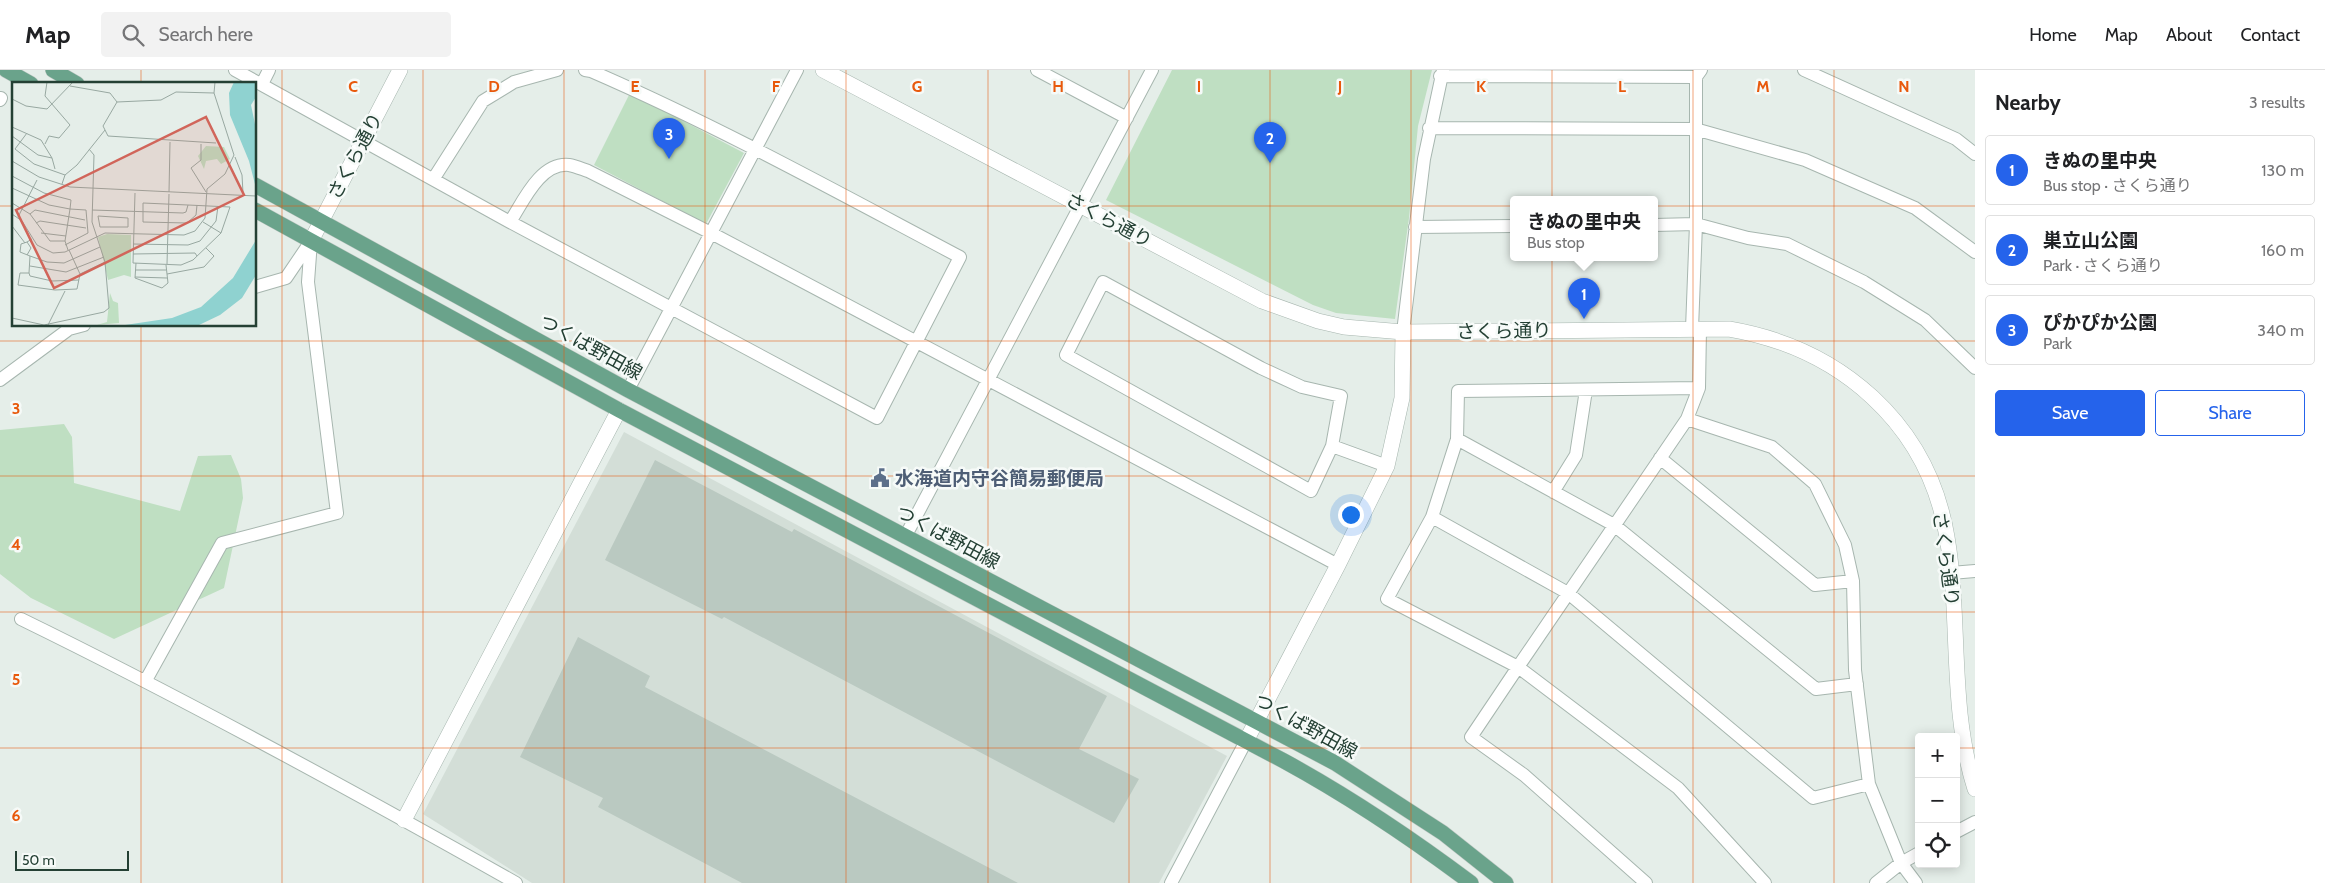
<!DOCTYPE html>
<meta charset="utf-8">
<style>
body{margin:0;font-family:Cabin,"Noto Sans JP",sans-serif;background:#f2f2f2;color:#202124}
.controls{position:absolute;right:15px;bottom:15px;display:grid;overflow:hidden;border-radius:5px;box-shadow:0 2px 12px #0003}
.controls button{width:45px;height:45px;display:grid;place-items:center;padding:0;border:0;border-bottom:1px solid #e0e0e0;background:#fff;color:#202124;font:25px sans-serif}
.scale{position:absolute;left:15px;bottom:12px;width:114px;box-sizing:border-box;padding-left:5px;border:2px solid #244034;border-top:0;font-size:14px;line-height:18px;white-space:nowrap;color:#244034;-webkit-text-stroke:4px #f6faf8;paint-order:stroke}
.you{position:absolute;left:1350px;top:444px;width:18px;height:18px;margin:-12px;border:4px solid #fff;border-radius:50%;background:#1a73e8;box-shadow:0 0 0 8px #1a73e833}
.badge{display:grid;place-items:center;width:32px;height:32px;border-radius:50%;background:#2563eb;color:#fff;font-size:16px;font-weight:700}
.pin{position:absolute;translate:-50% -41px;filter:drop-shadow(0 1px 2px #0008)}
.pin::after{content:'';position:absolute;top:26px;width:18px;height:15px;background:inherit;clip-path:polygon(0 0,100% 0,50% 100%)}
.popup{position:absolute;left:1510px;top:126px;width:148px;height:65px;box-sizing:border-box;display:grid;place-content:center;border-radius:5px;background:#fff;filter:drop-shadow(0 1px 4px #0005);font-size:16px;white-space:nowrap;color:#757577}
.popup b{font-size:19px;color:#202124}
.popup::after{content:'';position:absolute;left:50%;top:100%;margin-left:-10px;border:10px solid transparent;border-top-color:#fff}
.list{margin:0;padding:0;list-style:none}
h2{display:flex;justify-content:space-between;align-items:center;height:65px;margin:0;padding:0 20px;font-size:21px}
h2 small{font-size:16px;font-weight:400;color:#757577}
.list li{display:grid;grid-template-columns:32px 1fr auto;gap:15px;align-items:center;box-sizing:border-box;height:70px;margin:0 10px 10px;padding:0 10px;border:1px solid #e0e0e0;border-radius:5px}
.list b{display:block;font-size:19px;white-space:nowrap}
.list p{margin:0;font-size:16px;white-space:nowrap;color:#757577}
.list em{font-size:16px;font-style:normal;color:#757577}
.actions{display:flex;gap:10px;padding:15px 20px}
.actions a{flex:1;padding:11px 0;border:1px solid #2563eb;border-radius:5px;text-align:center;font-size:18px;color:#2563eb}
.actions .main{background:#2563eb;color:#fff}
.icon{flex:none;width:28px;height:28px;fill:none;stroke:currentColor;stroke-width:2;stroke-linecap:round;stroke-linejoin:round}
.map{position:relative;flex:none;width:1975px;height:813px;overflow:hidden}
header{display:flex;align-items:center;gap:30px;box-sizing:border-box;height:70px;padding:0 25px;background:#fff;border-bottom:1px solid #e0e0e0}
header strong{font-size:24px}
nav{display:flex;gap:28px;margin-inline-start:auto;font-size:18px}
.search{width:350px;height:45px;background:#f2f2f2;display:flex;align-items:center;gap:12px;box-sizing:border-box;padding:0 18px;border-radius:5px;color:#757577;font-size:19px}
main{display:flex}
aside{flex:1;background:#fff}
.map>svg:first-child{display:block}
.built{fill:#d3ded7}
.green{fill:#bfdfc2}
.building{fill:#bac9c1}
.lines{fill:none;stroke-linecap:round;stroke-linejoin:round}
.minor-casing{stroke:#a7b6af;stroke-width:14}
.tertiary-casing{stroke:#a7b6af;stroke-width:16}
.primary-casing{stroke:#c2cac6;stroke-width:16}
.minor{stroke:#fff;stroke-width:12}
.tertiary{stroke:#fff;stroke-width:15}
.primary{stroke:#6aa38b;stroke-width:15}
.grid{fill:none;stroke:#e8590c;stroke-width:1;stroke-opacity:0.55}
.labels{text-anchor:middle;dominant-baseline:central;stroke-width:5;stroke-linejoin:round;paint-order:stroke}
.street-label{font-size:19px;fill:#244034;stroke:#f6faf8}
.service-label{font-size:19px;font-weight:bold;fill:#4e5e75;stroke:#f6faf8;text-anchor:start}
.inset-road{fill:none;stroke:#98a8a1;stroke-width:1}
.view{fill:#d1655a;fill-opacity:0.15;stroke:#d1655a;stroke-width:2.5}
.inset-edge{fill:none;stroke:#244034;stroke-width:2.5}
.grid-label{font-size:16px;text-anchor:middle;font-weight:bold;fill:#e8590c;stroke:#f6faf8;stroke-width:5;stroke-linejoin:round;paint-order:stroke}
</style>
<header>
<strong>Map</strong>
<div class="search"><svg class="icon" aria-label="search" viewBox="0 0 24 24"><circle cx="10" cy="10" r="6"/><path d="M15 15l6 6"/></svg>Search here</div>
<nav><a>Home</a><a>Map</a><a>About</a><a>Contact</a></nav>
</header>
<main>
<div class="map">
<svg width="1975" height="813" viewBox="0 0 1975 813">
<rect width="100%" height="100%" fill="#e5eee9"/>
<path class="built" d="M 624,362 L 1227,686 L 1159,813 L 532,813 L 423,744 Z"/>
<path class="green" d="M 1172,0 L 1432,0 L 1418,56 L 1409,148 L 1395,249 L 1336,243 L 1313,235 L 1106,130 Z
M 630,23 L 744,83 L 706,154 L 594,95 Z
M 64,354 L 72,367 L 74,413 L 180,441 L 198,386 L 231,385 L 241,409 L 243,428 L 224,518 L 114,569 L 31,528 L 0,504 L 0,360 Z"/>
<path class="building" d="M 655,390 L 792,462 L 794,459 L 1107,626 L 1079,679 L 1139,709 L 1114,753 L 724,547 L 722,549 L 605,490 Z
M 578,567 L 650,606 L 645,617 L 1018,813 L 742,813 L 598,737 L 603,728 L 520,687 Z"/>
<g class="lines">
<g class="minor-casing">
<path id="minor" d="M 235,0 L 510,152 L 877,348 L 960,187 C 839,123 718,56 591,1 L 585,0
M 1037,0 L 1127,48
M 1804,0 L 1956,69 L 1975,84
M 1440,6 L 1696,7 L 1701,0
M 262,14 L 269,0
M 0,30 L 1,28
M 1429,58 L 1695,59 L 1805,90 L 1915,138 L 1975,182
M 434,108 L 483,31 L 514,12 L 557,0
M 510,152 C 523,132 540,92 569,95 C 575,96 582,99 588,101 L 711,163 L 1338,495
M 1654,155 L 1696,154 L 1748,168 L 1787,174 L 1864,212 L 1925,250 L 1975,298
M 1415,157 L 1514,156
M 1103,212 L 1261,298 L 1302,317 L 1341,326 L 1332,376 L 1311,421 L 1066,285 Z
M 255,217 L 286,208 L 309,174
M 1692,259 L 1696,154 L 1696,7
M 1700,259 L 1699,318 L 1687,349 L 1518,597 L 1678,718 L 1765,813
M 1403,262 L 1424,89 L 1443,0
M 0,310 L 69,259 L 84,255
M 628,320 L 797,0
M 1687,349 L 1772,377 L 1815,414 L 1845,475 L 1853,511 L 1855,600 L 1869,714 L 1901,793 L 1916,813
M 1457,369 L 1614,455 L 1816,619 L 1857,614
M 1332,376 L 1387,396
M 1660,388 L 1815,515 L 1853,511
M 1553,422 L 1576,385 L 1586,320
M 1432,447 L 1568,523 L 1813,728 L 1869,714
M 905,467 L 1152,0
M 1951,503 L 1975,501
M 21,549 C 189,631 353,721 516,813
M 146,610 L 222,473 L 337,443 L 308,212 L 311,171
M 1956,762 L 1975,752
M 1171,813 L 1246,671
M 1646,813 L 1524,705 L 1471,667 L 1518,597 L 1387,529 L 1432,447 L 1457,369 L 1458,321 L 1699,318
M 1876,813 L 1901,793 L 1919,783"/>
</g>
<g class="tertiary-casing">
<path id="tertiary" d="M 823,0 L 1262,231 L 1318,251 L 1344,257 L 1403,262 L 1729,259 C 1840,278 1928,353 1947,467 C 1961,550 1949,638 1975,719
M 311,171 L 400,0
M 1246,671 L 1338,495 L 1387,396 L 1402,328 L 1403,262
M 404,750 L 619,340"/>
</g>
<g class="primary-casing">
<path id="primary" d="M 6,0 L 31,14
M 53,0 L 77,14
M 255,115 L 628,320 L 1335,693 L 1443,763 L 1506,813
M 255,140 L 619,340 L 1284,691 C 1350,727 1411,768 1471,813"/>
</g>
<use href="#minor" class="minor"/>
<use href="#tertiary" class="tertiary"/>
<use href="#primary" class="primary"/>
</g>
<path class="grid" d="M 141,0 L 141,14M 282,0 L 282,813M 423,0 L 423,813M 564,0 L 564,813M 705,0 L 705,813M 846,0 L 846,813M 988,0 L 988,813M 1129,0 L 1129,813M 1270,0 L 1270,813M 1411,0 L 1411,813M 1552,0 L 1552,813M 1693,0 L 1693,813M 1834,0 L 1834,813M 0,136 L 14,136M 255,136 L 1975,136M 141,255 L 141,813M 0,271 L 1975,271M 0,406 L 1975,406M 0,542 L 1975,542M 0,678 L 1919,678M 1956,678 L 1975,678"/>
<defs>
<g id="civic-bare" transform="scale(1.5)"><path d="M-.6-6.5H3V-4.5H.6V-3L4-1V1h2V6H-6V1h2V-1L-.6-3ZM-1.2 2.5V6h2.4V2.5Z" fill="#5c6f8a" stroke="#f6faf8" stroke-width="2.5" paint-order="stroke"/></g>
</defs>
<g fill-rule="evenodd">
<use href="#civic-bare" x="880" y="408"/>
</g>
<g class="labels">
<g class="street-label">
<text transform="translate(355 86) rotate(-62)">さくら通り</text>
<text transform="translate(1109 150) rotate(28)">さくら通り</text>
<text transform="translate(1504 261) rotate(-1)">さくら通り</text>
<text transform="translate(591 277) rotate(29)">つくば野田線</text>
<text transform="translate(948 467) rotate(28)">つくば野田線</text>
<text transform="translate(1946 489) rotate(82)">さくら通り</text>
<text transform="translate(1306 656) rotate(29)">つくば野田線</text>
</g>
<g class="service-label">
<text x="895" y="408">水海道内守谷簡易郵便局</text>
</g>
</g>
<g transform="translate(12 12)">
<rect width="244" height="244" fill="#e5eee9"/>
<path d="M 194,64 L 212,65 L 218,77 L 209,82 L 205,77 L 194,79 L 192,87 L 186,74 ZM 95,152 L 119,153 L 119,195 L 112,193 L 96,198 L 86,155 ZM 98,211 L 101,219 L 106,221 L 107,241 L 85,243 L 95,240 Z" fill="#bfdfc2"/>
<path d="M 222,0 L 244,0 L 244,15 L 239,23 L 244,47 L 244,106 L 237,79 L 218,33 L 217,11 ZM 244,158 L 244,193 L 230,216 L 208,233 L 187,243 L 113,243 L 160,236 L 189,225 L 221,196 Z" fill="#8fd2d0"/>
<path class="inset-road" d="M 58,4 L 98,11 L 105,20M 202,11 L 164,10 L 149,18 L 105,20 L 91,44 L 96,54 L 204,61M 0,17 L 14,24 L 35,27 L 61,0M 0,45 L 29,58 L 40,76M 15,51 L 3,67 L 22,82 L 53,93M 0,54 L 26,73 L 40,76 L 43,87M 33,62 L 37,54 L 47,56 L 58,43 L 33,14 L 35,0M 189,62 L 189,78 L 179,86 L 194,110M 223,75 L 230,93 L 231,111M 0,79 L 27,95 L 58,105 L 244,114M 0,94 L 32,111 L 59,118 L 58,127 L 74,128 L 76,151 L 53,163M 50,102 L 53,93 L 65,83 L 93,48M 0,106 L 37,123 L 58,127 L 53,159 L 56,168M 157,110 L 158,60M 123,111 L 121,181 L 169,183 L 181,178 L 209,151 L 218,125 L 176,123 L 131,121 L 131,140 L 175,141 L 184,133 L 185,123M 0,121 L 18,132 L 38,159 L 53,159M 80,128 L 171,131 L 174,130 L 176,123M 0,132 L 10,139 L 25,163 L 41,171 L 53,170 L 93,151 L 172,153 L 183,149 L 193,136 L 195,107 L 213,92 L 222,73 L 202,11 L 203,0M 18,132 L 23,128 L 73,138M 86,134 L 116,136 L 116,145 L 88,145 ZM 6,135 L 25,98M 191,140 L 209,151M 24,141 L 28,139 L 74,146M 0,144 L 13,161M 29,151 L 54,154M 15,160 L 9,162 L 8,170 L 18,174 L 17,191 L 8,191 L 6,203 L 43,208 L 65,207 L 68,192 L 93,180M 121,162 L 176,163 L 188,159 L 204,139 L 206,124M 57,168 L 68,192M 121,172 L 183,171 L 185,174M 15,173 L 19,166 L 15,160 L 20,157M 18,174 L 35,180 L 52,181 L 88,165M 124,181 L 123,196 L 150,206 L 156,201 L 154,183M 155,182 L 157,112M 18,184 L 54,190 L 92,175M 124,188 L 154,188M 17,191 L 18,194 L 40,199 L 67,198M 155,192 L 192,185 L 202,174 L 194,166M 123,195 L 155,196M 0,236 L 32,243 L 92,230 L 97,226 L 93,180 L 80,140 L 82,73 L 77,67M 36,243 L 53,209"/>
<path class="view" d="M 194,35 L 232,113 L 42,206 L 4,128 Z"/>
<rect width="244" height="244" class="inset-edge"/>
</g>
<g class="grid-label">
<text x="353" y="22">C</text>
<text x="494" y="22">D</text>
<text x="635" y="22">E</text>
<text x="776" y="22">F</text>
<text x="917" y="22">G</text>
<text x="1058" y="22">H</text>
<text x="1199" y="22">I</text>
<text x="1340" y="22">J</text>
<text x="1481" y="22">K</text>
<text x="1622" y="22">L</text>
<text x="1763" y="22">M</text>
<text x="1904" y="22">N</text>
<text x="16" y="344">3</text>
<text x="16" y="480">4</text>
<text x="16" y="615">5</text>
<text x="16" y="751">6</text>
</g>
</svg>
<div class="controls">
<button>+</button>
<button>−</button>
<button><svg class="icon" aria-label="locate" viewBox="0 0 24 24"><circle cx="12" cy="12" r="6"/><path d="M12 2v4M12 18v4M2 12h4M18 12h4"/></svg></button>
</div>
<div class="scale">50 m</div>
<div class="you"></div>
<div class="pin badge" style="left:1584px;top:249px">1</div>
<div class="popup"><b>きぬの里中央</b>Bus stop</div>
<div class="pin badge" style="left:1270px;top:93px">2</div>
<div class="pin badge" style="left:669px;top:89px">3</div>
</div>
<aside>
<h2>Nearby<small>3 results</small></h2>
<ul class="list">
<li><span class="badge">1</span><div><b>きぬの里中央</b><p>Bus stop · さくら通り</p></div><em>130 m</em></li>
<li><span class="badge">2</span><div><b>巣立山公園</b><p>Park · さくら通り</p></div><em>160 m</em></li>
<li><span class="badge">3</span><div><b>ぴかぴか公園</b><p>Park</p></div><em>340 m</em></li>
</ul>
<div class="actions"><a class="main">Save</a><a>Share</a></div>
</aside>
</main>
